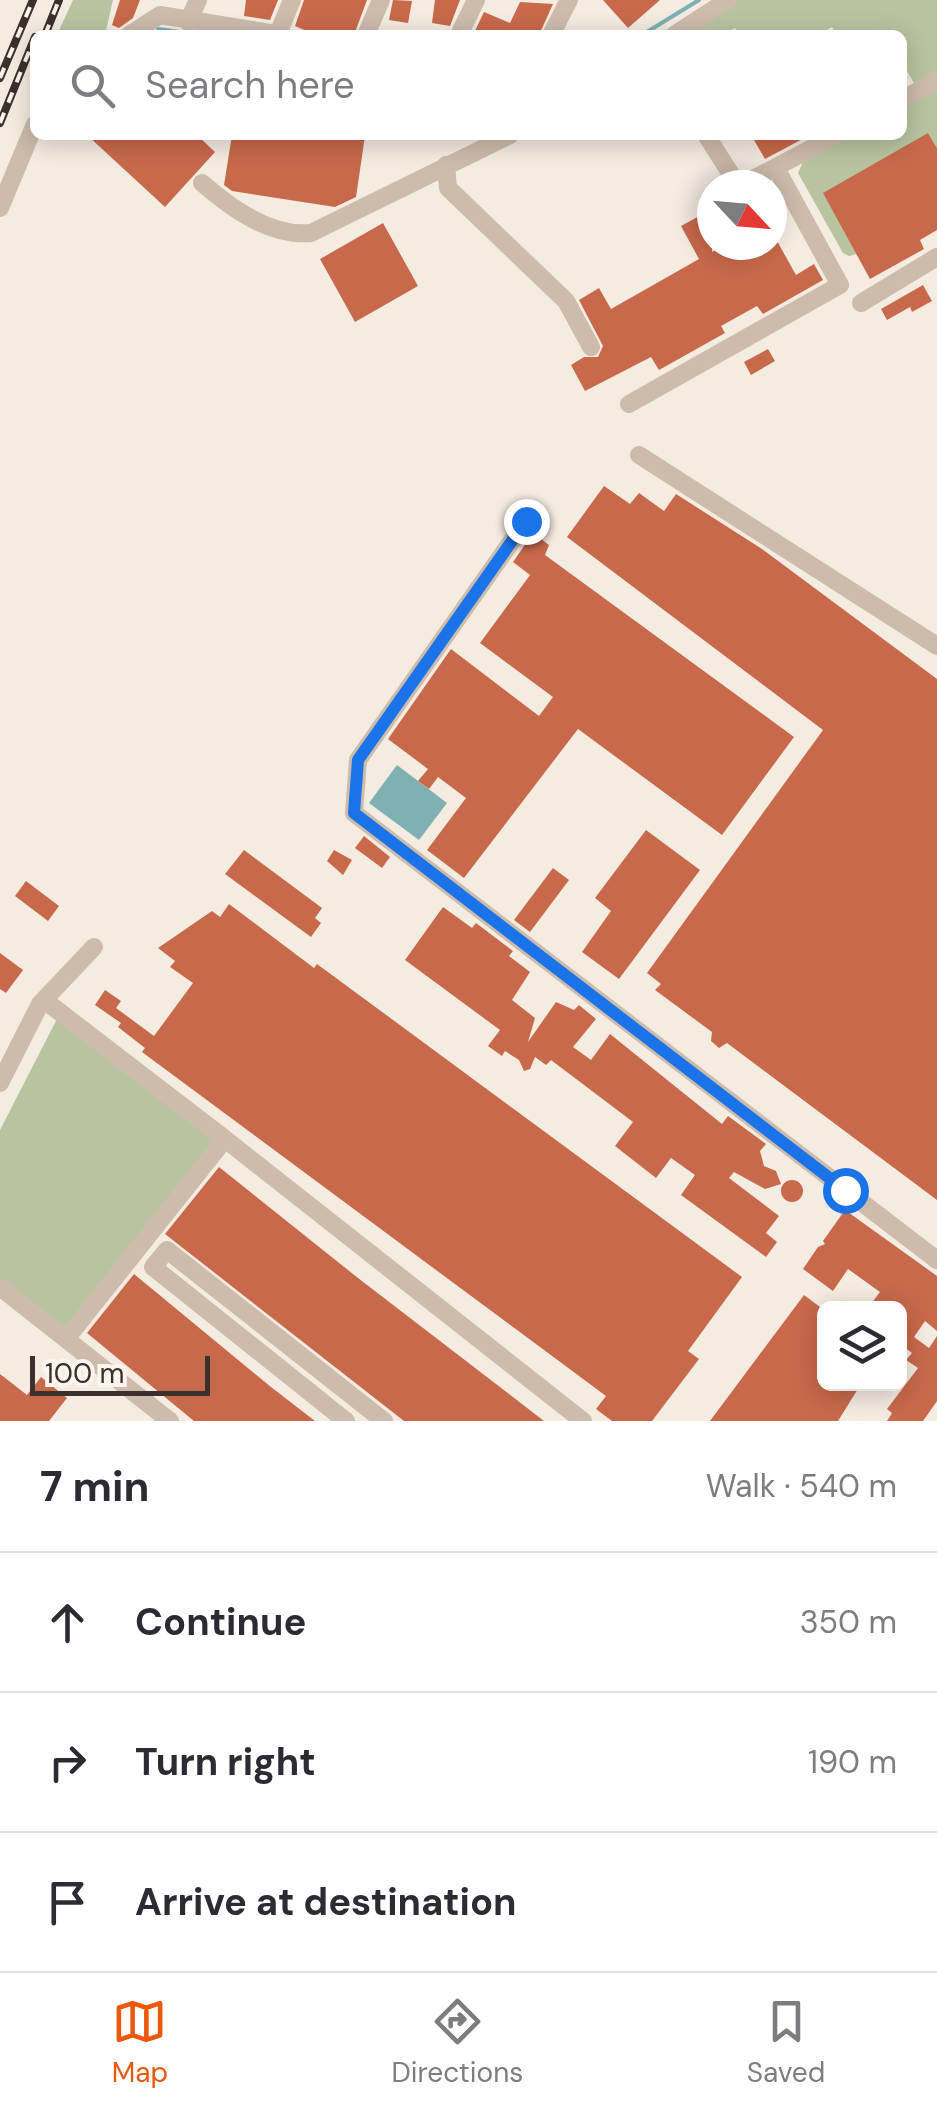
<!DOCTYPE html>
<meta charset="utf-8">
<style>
body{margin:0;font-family:"DM Sans",sans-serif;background:#f7f7f7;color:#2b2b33}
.controls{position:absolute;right:30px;bottom:30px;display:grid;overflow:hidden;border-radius:15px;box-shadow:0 5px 25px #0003}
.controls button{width:90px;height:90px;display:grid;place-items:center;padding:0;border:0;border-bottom:2px solid #e1e1e2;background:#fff;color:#2b2b33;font:50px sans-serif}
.compass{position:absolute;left:697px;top:170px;width:90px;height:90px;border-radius:50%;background:#fff;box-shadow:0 5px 25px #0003;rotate:116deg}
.scale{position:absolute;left:30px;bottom:25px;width:180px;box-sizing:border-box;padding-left:10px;border:5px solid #3b302b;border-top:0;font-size:28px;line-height:35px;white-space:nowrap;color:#3b302b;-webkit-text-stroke:8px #fbf5ee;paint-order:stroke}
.stop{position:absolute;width:30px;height:30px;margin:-22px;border:8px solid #1a73e8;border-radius:50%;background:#fff}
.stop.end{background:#1a73e8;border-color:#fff;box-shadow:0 2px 10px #0008}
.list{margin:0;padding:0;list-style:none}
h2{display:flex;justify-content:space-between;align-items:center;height:130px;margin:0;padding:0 40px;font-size:42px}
h2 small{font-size:32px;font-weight:400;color:#7c7c81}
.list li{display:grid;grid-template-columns:65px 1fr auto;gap:30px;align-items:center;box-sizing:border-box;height:140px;padding:0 40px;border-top:2px solid #e1e1e2}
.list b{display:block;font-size:38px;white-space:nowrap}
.list em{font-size:32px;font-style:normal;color:#7c7c81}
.icon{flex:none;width:55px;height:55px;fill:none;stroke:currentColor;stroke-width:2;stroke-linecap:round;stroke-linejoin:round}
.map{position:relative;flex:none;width:937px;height:1421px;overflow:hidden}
.search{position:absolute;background:#fff;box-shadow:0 5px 25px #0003;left:30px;right:30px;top:30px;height:110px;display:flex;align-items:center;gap:25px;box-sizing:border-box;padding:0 35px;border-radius:15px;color:#7c7c81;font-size:38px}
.sheet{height:550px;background:#fff}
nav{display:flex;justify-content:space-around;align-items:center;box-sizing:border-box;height:140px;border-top:2px solid #e1e1e2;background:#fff;font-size:28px;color:#7c7c81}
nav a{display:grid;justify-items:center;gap:5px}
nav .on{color:#ea580c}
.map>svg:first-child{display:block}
.green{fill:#b8c4a0}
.water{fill:#7fb0b2}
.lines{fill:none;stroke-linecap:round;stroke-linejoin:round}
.stream{stroke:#7fb0b2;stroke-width:4}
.building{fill:#c8694b}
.minor{stroke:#cdbbac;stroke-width:18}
.rail-casing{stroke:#3b302b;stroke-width:8}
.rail{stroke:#fbf5ee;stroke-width:4;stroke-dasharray:11;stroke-linecap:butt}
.route{stroke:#1a73e8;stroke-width:12}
</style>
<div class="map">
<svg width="937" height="1421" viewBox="0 0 937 1421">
<rect width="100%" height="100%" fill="#f4ebe1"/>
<path class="green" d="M 73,0 L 113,0 L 105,35 L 57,35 Z
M 734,0 L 937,0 L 937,72 L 915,85 L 902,62 L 902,35 L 837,35 L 832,27 L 818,35 L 739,35 L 735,28 L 722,35 L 679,35 Z
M 937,89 L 937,148 L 928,133 L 856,254 L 849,256 L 843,253 L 798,173 L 803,162 L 853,135 L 902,135 L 902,108 Z
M 59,1015 L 219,1140 L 63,1333 L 0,1281 L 0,1130 Z"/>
<path class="water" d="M 397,765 L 447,803 L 419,840 L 369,803 Z"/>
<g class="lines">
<path class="stream" d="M 158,29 L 202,35
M 642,35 L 699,0"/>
</g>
<path class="building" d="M 120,0 L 140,0 L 133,18 L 119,28 L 112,25 Z
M 246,0 L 278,0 L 270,20 L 244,16 Z
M 304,0 L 367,0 L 354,35 L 323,32 L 316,35 L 295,26 Z
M 393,0 L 412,1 L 408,23 L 389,20 Z
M 435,0 L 460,0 L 450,26 L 432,23 Z
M 603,0 L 660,0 L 628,28 Z
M 520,2 L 553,4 L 539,35 L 473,35 L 484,12 L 510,23 Z
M 928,133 L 937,148 L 937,230 L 920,240 L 924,249 L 870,279 L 823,193 Z
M 87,135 L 197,135 L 215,152 L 165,207 Z
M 232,135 L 365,136 L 356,197 L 335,207 L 232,191 L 224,185 Z
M 751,135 L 810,135 L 765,159 Z
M 712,209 L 712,252 L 724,245 L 772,245 L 772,232 L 796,275 L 814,264 L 823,280 L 763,314 L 757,306 L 721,326 L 725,333 L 659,370 L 651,357 L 585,391 L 571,365 L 584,357 L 598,357 L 603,346 L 579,300 L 599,288 L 611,309 L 699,259 L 681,226 Z
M 383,223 L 418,286 L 355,322 L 320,259 Z
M 923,285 L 932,301 L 912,312 L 910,307 L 887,320 L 881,309 Z
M 768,349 L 775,361 L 751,375 L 744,362 Z
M 604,486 L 630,504 L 639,493 L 664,511 L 676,494 L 762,549 L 937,679 L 937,1200 L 727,1043 L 719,1048 L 711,1041 L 712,1032 L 655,990 L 661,984 L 647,973 L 823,730 L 567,537 Z
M 533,533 L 549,545 L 545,555 L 794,737 L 722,835 L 578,729 L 464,878 L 427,850 L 466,798 L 438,777 L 429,789 L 418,781 L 428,769 L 388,739 L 451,649 L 539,716 L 553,697 L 480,643 L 530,575 L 513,562 Z
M 646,830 L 700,870 L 619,979 L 582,952 L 611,911 L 595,898 Z
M 364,836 L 390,857 L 382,868 L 355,848 Z
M 244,850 L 322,908 L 315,918 L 321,923 L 311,937 L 225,874 Z
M 334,850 L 352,860 L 343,875 L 327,861 Z
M 553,868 L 569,880 L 530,932 L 514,920 Z
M 26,881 L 59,906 L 48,921 L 15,896 Z
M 229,904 L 314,968 L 317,964 L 742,1277 L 688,1351 L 699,1359 L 652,1421 L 612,1421 L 596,1409 L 606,1396 L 142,1052 L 145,1048 L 118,1027 L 121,1023 L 95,1005 L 105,990 L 121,1001 L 116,1008 L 154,1036 L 193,983 L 170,967 L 175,961 L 158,948 L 212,911 L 220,917 Z
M 443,907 L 472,928 L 476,923 L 513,951 L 509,956 L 530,972 L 512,1000 L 535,1018 L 528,1042 L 556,1002 L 574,1010 L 579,1005 L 596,1019 L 573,1047 L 591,1060 L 610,1034 L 722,1124 L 728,1116 L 766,1144 L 760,1151 L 764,1166 L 776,1171 L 781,1184 L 765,1189 L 734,1172 L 729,1178 L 779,1216 L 766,1233 L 777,1242 L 766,1257 L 681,1195 L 695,1175 L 671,1158 L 656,1178 L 615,1146 L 633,1122 L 551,1060 L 546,1065 L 535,1057 L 530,1069 L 524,1071 L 519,1060 L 505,1051 L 502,1056 L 488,1046 L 500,1030 L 405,960 Z
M 0,953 L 23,970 L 6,993 L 0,989 Z
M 219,1167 L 358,1278 L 544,1421 L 404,1421 L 165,1234 Z
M781 1191a11 11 0 1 1 22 0a11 11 0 1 1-22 0Z
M 845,1210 L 937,1276 L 937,1331 L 925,1321 L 914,1337 L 929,1348 L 937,1336 L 937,1401 L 923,1421 L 887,1421 L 892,1413 L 887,1409 L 918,1368 L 906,1360 L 912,1353 L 900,1344 L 900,1308 L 868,1308 L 880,1292 L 848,1269 L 833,1291 L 803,1269 L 818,1247 L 825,1244 L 823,1241 Z
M 134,1274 L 271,1387 L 315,1421 L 194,1421 L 87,1333 Z
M 804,1295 L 824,1310 L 824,1384 L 861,1384 L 838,1421 L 710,1421 Z
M 0,1374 L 27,1395 L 41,1377 L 67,1398 L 49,1421 L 0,1421 Z"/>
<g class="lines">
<path class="minor" d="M 160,15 L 282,35
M 188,22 L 198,0
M 278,34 L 292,0
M 129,35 L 160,15
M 366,35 L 381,0
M 459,35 L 476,0
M 551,35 L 569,0
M 674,35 L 728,0
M 902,100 L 937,80
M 706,135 L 736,182 L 753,179 L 837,135
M 446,165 L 448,188 L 566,301 L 591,347
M 202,183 C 231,208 270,237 311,233 L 510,135
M 0,208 L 35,124
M 861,303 L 937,257
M 629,404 L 840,285 L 776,168
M 639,455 L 937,646
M 526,521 L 358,760 L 354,813 L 937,1260
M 44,1000 L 225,1139
M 0,1083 L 40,1004 L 94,947
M 0,1287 L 170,1421
M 66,1339 L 225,1139 L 583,1421
M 346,1421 L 153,1267 L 167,1250 L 384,1421"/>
<g class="rail-casing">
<path id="rail" d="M 45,35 L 59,0
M 0,78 L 33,0
M 0,123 L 35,37"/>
</g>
<use href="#rail" class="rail"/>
</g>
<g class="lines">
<path class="route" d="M 526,521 L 358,760 L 354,813 L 845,1190"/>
</g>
</svg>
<div class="controls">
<button><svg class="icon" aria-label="layers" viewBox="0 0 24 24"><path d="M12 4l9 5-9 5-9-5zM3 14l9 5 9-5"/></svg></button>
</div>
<svg class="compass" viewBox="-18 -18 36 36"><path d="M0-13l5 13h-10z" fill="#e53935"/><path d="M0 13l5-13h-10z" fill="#7c7c81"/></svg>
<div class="scale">100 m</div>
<div class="stop" style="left:845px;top:1190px"></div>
<div class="stop end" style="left:526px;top:521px"></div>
<div class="search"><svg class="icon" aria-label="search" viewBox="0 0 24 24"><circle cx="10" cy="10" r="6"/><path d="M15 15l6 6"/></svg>Search here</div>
</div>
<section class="sheet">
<h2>7 min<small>Walk · 540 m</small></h2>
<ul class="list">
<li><svg class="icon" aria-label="ahead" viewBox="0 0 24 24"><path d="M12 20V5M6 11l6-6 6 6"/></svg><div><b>Continue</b></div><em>350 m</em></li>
<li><svg class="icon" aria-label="right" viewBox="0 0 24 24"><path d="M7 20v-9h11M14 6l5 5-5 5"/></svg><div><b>Turn right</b></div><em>190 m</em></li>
<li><svg class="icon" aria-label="arrive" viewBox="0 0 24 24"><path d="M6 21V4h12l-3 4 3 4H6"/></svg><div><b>Arrive at destination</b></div></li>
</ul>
</section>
<nav>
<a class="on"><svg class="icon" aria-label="map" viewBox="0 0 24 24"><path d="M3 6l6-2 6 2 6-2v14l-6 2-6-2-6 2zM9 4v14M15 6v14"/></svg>Map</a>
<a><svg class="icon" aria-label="directions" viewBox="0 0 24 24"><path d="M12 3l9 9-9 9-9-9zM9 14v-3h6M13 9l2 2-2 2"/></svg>Directions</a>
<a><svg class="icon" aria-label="saved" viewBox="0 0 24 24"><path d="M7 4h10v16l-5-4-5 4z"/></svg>Saved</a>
</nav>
